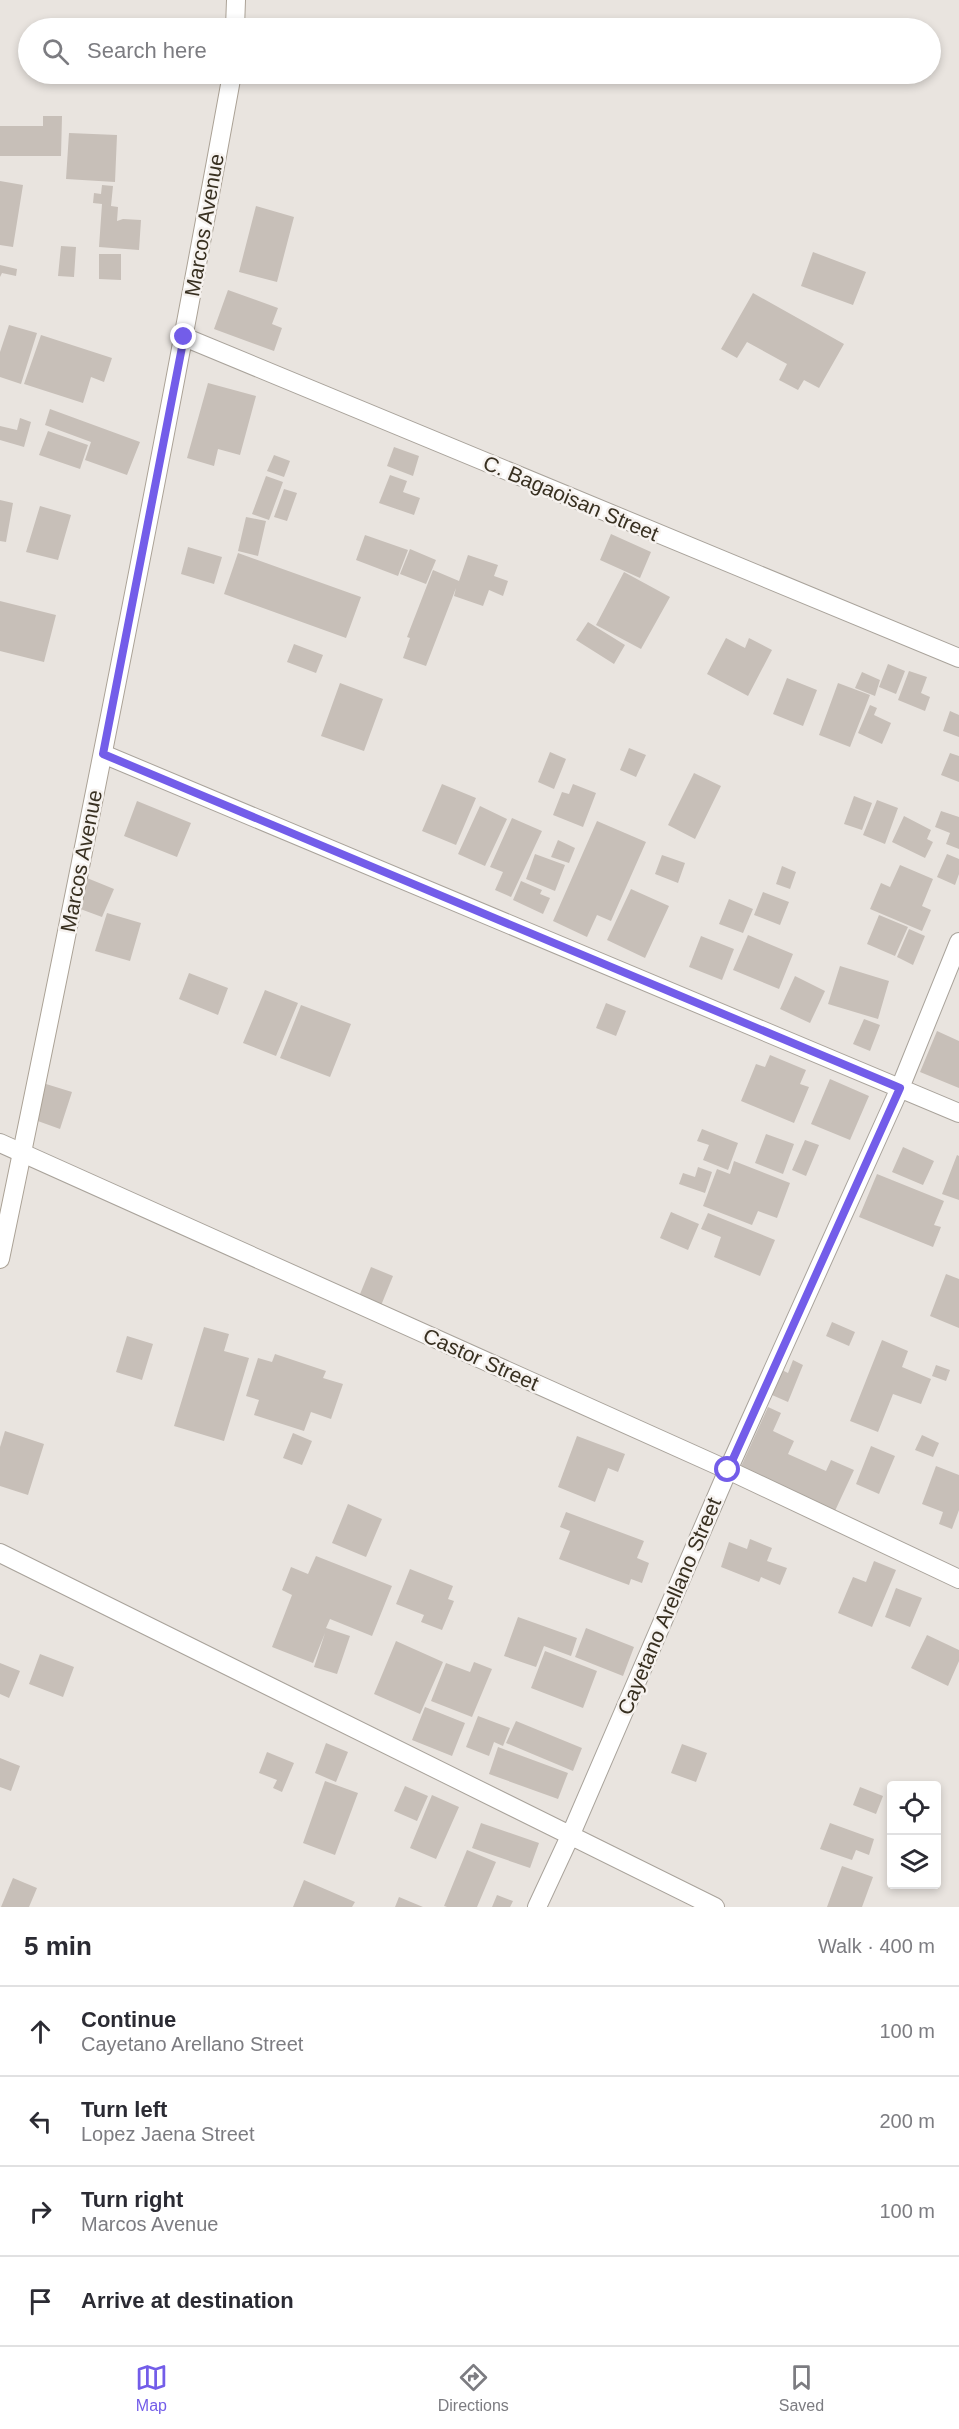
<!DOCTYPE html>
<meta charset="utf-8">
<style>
body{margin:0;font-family:Helvetica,sans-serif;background:#f7f7f7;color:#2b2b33}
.controls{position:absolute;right:18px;bottom:18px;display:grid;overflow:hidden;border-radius:6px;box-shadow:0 3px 9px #0003}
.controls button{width:54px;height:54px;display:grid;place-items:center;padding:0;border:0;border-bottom:2px solid #e1e1e2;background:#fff;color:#2b2b33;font:30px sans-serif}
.stop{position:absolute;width:18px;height:18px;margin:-14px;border:4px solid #735de9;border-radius:50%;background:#fff}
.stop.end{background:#735de9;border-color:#fff;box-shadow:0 2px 6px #0008}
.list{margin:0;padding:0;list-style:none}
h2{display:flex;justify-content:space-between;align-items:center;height:78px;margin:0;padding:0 24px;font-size:26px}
h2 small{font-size:20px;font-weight:400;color:#7c7c81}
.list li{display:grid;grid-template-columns:39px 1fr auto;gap:18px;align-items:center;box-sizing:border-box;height:90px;padding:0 24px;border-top:2px solid #e1e1e2}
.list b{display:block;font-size:22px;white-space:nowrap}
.list p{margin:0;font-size:20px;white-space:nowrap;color:#7c7c81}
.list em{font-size:20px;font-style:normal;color:#7c7c81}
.icon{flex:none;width:33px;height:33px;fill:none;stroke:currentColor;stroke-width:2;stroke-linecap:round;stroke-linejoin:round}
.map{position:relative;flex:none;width:959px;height:1907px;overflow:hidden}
.search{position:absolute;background:#fff;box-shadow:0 3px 9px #0003;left:18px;right:18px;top:18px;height:66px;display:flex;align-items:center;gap:15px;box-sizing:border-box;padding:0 21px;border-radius:33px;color:#7c7c81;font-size:22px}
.sheet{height:438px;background:#fff}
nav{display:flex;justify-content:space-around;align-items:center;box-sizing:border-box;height:84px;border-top:2px solid #e1e1e2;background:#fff;font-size:16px;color:#7c7c81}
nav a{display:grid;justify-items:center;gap:3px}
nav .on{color:#735de9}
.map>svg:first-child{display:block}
.building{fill:#c7bfb8}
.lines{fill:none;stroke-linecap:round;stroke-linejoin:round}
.street-casing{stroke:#a9a39b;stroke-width:20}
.secondary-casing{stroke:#aba296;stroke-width:20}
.street{stroke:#fff;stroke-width:18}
.secondary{stroke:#fff;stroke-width:18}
.route{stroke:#735de9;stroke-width:8}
.labels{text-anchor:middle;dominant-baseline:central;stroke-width:5;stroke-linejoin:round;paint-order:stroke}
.street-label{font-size:21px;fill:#383021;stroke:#f6f2ef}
</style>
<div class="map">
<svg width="959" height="1907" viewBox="0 0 959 1907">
<rect width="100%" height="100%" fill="#e9e4df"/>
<path class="building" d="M 43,116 L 62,116 L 61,156 L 0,156 L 0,126 L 43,126 Z
M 69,133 L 117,135 L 115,182 L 66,179 Z
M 0,181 L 23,185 L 13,247 L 0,245 Z
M 102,185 L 113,186 L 111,206 L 118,207 L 117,221 L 123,219 L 141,220 L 139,250 L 99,247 L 102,204 L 93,203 L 94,193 L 101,194 Z
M 256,206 L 294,217 L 277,282 L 239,272 Z
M 61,246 L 76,247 L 74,277 L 58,276 Z
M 813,252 L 866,272 L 853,305 L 801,286 Z
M 99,254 L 121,254 L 121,280 L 99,279 Z
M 0,265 L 17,269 L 16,276 L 2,273 L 0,277 Z
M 228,290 L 278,308 L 272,324 L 282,328 L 274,351 L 214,329 Z
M 753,293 L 844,344 L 819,388 L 804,380 L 798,390 L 779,380 L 787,364 L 747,342 L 737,358 L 721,349 Z
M 9,325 L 37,333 L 21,384 L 0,377 L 0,352 Z
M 41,335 L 112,358 L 104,382 L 91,377 L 83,403 L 24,384 Z
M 208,383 L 256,396 L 240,455 L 218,449 L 214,466 L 187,458 Z
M 50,409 L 140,442 L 127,475 L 85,460 L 91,442 L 45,425 Z
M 20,418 L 31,422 L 24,447 L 0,440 L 0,426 L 17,430 Z
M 48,431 L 88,445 L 80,469 L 39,455 Z
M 394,447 L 419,456 L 413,476 L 387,466 Z
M 274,455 L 290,461 L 284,477 L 267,471 Z
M 390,475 L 407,481 L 403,492 L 420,498 L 414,515 L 379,503 Z
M 266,476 L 283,482 L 269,520 L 252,514 Z
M 284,489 L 297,493 L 287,521 L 274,517 Z
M 0,500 L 13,503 L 6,542 L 0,541 Z
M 40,506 L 71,515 L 58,560 L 26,552 Z
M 246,517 L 266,521 L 258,556 L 238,551 Z
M 611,534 L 651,552 L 640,578 L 600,560 Z
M 365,535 L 408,550 L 398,576 L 356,560 Z
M 188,547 L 222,557 L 214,584 L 181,574 Z
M 410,549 L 436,560 L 426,584 L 400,574 Z
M 238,553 L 361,597 L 346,638 L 224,594 Z
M 468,555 L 498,565 L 494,576 L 508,581 L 503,596 L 489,590 L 483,606 L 454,596 L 456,588 L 426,666 L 403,658 L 410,638 L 407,637 L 433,570 L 459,581 Z
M 624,572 L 670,597 L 641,649 L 596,625 Z
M 0,601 L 56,615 L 44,662 L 0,651 Z
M 588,622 L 625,645 L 614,664 L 576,640 Z
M 726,638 L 745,648 L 749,638 L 772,650 L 748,696 L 707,674 Z
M 294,644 L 323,655 L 316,673 L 287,662 Z
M 888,664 L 905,671 L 896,694 L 879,687 Z
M 909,671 L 927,677 L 921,693 L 930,697 L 925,711 L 898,700 Z
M 862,672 L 880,680 L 875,696 L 855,688 Z
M 787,678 L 817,690 L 803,726 L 773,714 Z
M 340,683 L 383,699 L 364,751 L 321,736 Z
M 838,683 L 870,695 L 850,747 L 819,735 Z
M 870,705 L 877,708 L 874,715 L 891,723 L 882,744 L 858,733 Z
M 950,711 L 959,715 L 959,737 L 943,731 Z
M 629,748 L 646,755 L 636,777 L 620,770 Z
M 550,752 L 566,759 L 554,789 L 538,782 Z
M 950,753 L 959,756 L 959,782 L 941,775 Z
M 694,773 L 721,786 L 695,839 L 668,825 Z
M 442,784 L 476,798 L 456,845 L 422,831 Z
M 573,784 L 596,793 L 583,827 L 553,815 L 562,792 L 569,794 Z
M 854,796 L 872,803 L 862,830 L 844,824 Z
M 877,800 L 898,808 L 885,844 L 863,835 Z
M 137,801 L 191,823 L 177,857 L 124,836 Z
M 480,806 L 507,819 L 485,866 L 458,854 Z
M 941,811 L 959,817 L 959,849 L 946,844 L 950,833 L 935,827 Z
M 904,816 L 931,830 L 927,839 L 933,842 L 925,858 L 892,842 Z
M 512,818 L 542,831 L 511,897 L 495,890 L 503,872 L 490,867 Z
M 597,821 L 646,842 L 611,921 L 597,915 L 587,937 L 553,921 Z
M 558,840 L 575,848 L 569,863 L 551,857 Z
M 535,854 L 565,865 L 555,891 L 526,879 Z
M 947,854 L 959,859 L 959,874 L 955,885 L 937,877 Z
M 662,855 L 685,863 L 678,883 L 655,874 Z
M 900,865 L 933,879 L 922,906 L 931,910 L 922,931 L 870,909 L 881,883 L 890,887 Z
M 782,866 L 796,872 L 790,889 L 776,884 Z
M 87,878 L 114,889 L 102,917 L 75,907 Z
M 521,881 L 542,890 L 540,894 L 550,898 L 543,914 L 513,900 Z
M 631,889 L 669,906 L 645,958 L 607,940 Z
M 763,892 L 789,902 L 780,925 L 754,915 Z
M 729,899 L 753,909 L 743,933 L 719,924 Z
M 107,913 L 141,923 L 130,961 L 95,951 Z
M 879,915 L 908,927 L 895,956 L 867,944 Z
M 909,929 L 925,936 L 913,965 L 897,957 Z
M 748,935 L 793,954 L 779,989 L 733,970 Z
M 701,936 L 734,949 L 722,980 L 689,967 Z
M 840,966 L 889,981 L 878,1019 L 828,1004 Z
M 189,973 L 228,988 L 218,1015 L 179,999 Z
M 795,976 L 825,991 L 810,1023 L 780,1009 Z
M 265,990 L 298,1003 L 276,1056 L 243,1043 Z
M 606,1003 L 626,1011 L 616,1036 L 596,1028 Z
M 301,1005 L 351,1024 L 330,1077 L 280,1058 Z
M 864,1019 L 880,1025 L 870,1051 L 853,1044 Z
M 937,1031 L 959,1041 L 959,1088 L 920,1072 Z
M 770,1055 L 806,1070 L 800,1084 L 809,1087 L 794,1123 L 741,1101 L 756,1064 L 765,1067 Z
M 830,1079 L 869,1096 L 850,1140 L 811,1124 Z
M 46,1084 L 72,1092 L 60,1129 L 35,1120 Z
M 702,1129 L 738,1143 L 728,1170 L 703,1160 L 709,1145 L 697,1141 Z
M 766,1134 L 794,1144 L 783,1174 L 755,1163 Z
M 805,1140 L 819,1145 L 806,1176 L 792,1170 Z
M 903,1147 L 934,1161 L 923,1185 L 892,1172 Z
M 957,1155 L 959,1156 L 959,1200 L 942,1194 Z
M 734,1161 L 790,1183 L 777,1218 L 758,1211 L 752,1225 L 703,1206 L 717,1169 L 730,1174 Z
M 698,1167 L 712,1172 L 705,1193 L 679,1184 L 683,1173 L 695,1177 Z
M 877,1174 L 944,1201 L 934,1225 L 941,1227 L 933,1247 L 859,1217 Z
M 671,1212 L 699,1224 L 688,1250 L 660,1238 Z
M 708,1213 L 775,1240 L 760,1276 L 714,1257 L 721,1237 L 701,1229 Z
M 371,1267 L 393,1276 L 380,1308 L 358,1299 Z
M 946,1274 L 959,1279 L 959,1328 L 930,1316 Z
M 832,1322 L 855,1332 L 849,1346 L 826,1336 Z
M 204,1327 L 229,1334 L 224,1351 L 249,1358 L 224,1441 L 174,1426 Z
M 127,1336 L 153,1344 L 142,1380 L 116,1372 Z
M 882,1340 L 908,1351 L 902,1367 L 931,1379 L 921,1404 L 893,1394 L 878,1432 L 850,1421 Z
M 275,1354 L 326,1371 L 323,1378 L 343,1384 L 331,1419 L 311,1412 L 304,1431 L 254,1415 L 259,1400 L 246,1396 L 258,1358 L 272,1362 Z
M 793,1360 L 803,1365 L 788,1402 L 772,1395 L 782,1370 L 788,1373 Z
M 936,1365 L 950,1370 L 946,1381 L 932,1376 Z
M 768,1407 L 781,1413 L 773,1431 L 794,1441 L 788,1454 L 826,1471 L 831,1460 L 854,1470 L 834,1513 L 739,1471 Z
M 5,1431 L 44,1444 L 28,1495 L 0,1486 L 0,1447 Z
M 293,1433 L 312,1441 L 302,1465 L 283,1458 Z
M 922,1435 L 939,1443 L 933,1457 L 915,1450 Z
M 577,1436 L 625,1454 L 618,1472 L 608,1468 L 595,1502 L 558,1487 Z
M 871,1446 L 895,1456 L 879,1494 L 856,1484 Z
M 936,1466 L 959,1475 L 959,1510 L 952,1529 L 939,1524 L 943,1512 L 922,1504 Z
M 348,1504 L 382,1519 L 366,1557 L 332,1543 Z
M 566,1512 L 644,1541 L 637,1558 L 649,1563 L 642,1583 L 631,1579 L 629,1585 L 559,1559 L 570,1531 L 560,1527 Z
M 750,1539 L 772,1548 L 767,1561 L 787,1568 L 780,1585 L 761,1577 L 759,1582 L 721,1567 L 729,1542 L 747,1549 Z
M 316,1556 L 392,1586 L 372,1636 L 330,1619 L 326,1628 L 350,1636 L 337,1674 L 314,1667 L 325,1633 L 313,1663 L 272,1647 L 292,1595 L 282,1590 L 291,1567 L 308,1574 Z
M 874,1561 L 896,1570 L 872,1627 L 838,1613 L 853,1577 L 866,1582 Z
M 410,1569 L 453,1586 L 448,1599 L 454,1601 L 442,1630 L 421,1622 L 424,1615 L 396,1604 Z
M 896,1588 L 922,1598 L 910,1627 L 885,1617 Z
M 518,1617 L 577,1638 L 571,1656 L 544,1646 L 536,1667 L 504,1656 Z
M 586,1628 L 634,1647 L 623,1676 L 575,1657 Z
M 927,1635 L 959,1650 L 959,1661 L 948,1686 L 911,1668 Z
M 396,1641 L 443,1662 L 420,1714 L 374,1694 Z
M 545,1651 L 597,1671 L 583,1708 L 531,1688 Z
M 40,1654 L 74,1667 L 63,1697 L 29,1684 Z
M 474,1662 L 492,1669 L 472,1717 L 431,1701 L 446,1663 L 470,1672 Z
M 0,1663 L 20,1671 L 9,1698 L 0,1694 Z
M 425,1707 L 465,1723 L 452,1756 L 412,1740 Z
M 478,1716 L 510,1728 L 503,1746 L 494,1742 L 489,1756 L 466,1747 Z
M 516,1721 L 582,1748 L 573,1771 L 506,1743 Z
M 326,1743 L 348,1752 L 336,1782 L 315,1773 Z
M 682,1744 L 707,1753 L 696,1782 L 671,1773 Z
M 498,1747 L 568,1773 L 558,1799 L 489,1774 Z
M 267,1752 L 294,1763 L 282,1792 L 273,1788 L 277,1780 L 259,1773 Z
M 0,1758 L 20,1766 L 11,1791 L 0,1787 Z
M 325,1781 L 358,1793 L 335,1855 L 303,1843 Z
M 405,1786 L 428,1796 L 417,1821 L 394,1811 Z
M 860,1787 L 883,1796 L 876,1814 L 853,1805 Z
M 432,1795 L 459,1807 L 436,1859 L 410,1848 Z
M 481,1823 L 539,1843 L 530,1868 L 472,1848 Z
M 830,1823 L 874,1839 L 869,1855 L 856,1850 L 852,1860 L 820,1849 Z
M 467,1850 L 496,1862 L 477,1907 L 447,1907 L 444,1906 Z
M 842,1866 L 873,1877 L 862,1907 L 827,1907 Z
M 13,1878 L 37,1888 L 29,1907 L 1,1907 Z
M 304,1880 L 355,1902 L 352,1907 L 293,1907 Z
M 497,1895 L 513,1901 L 510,1907 L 492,1907 Z
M 399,1897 L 423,1907 L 395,1907 Z"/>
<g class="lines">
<g class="street-casing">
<path id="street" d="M 184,337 L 959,658
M 103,754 L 959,1113
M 0,1143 L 728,1470 L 959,1579
M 0,1553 L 715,1907
M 537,1907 L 571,1834 L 728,1470 L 900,1088 L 959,942"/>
</g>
<g class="secondary-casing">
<path id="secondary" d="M 235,28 L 236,0
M 0,1259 C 82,864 160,470 232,74"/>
</g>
<use href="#street" class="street"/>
<use href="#secondary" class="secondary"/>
</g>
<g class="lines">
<path class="route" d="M 184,337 L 103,754 L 900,1088 L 728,1470"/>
</g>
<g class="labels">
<g class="street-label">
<text transform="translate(204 225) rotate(-80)">Marcos Avenue</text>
<text transform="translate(571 498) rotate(23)">C. Bagaoisan Street</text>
<text transform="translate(81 861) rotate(-79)">Marcos Avenue</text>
<text transform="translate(481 1359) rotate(24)">Castor Street</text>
<text transform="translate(669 1606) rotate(-67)">Cayetano Arellano Street</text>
</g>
</g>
</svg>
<div class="controls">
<button><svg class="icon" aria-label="locate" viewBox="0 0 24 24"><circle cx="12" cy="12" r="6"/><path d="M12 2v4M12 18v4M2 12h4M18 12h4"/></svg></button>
<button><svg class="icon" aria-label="layers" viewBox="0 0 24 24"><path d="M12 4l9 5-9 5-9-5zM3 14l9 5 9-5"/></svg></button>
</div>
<div class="stop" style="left:728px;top:1470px"></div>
<div class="stop end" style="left:184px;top:337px"></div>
<div class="search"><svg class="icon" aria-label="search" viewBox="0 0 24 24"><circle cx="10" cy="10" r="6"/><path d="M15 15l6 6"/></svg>Search here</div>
</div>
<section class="sheet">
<h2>5 min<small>Walk · 400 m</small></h2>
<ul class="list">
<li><svg class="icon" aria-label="ahead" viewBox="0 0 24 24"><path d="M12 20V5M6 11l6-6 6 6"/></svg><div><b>Continue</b><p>Cayetano Arellano Street</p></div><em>100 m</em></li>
<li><svg class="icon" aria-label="left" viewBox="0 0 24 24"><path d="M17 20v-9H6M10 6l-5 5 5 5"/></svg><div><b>Turn left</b><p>Lopez Jaena Street</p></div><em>200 m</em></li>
<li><svg class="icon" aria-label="right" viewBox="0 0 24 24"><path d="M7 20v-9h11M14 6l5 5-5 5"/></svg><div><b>Turn right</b><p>Marcos Avenue</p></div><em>100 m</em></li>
<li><svg class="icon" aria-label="arrive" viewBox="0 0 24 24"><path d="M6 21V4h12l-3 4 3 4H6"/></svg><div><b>Arrive at destination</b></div></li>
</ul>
</section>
<nav>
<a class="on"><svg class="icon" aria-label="map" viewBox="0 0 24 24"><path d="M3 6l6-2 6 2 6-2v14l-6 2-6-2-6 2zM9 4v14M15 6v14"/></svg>Map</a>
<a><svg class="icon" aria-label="directions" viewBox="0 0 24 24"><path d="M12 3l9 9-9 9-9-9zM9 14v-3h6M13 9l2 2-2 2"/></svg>Directions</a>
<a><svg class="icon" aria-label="saved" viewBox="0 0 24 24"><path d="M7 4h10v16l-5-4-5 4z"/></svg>Saved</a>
</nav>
